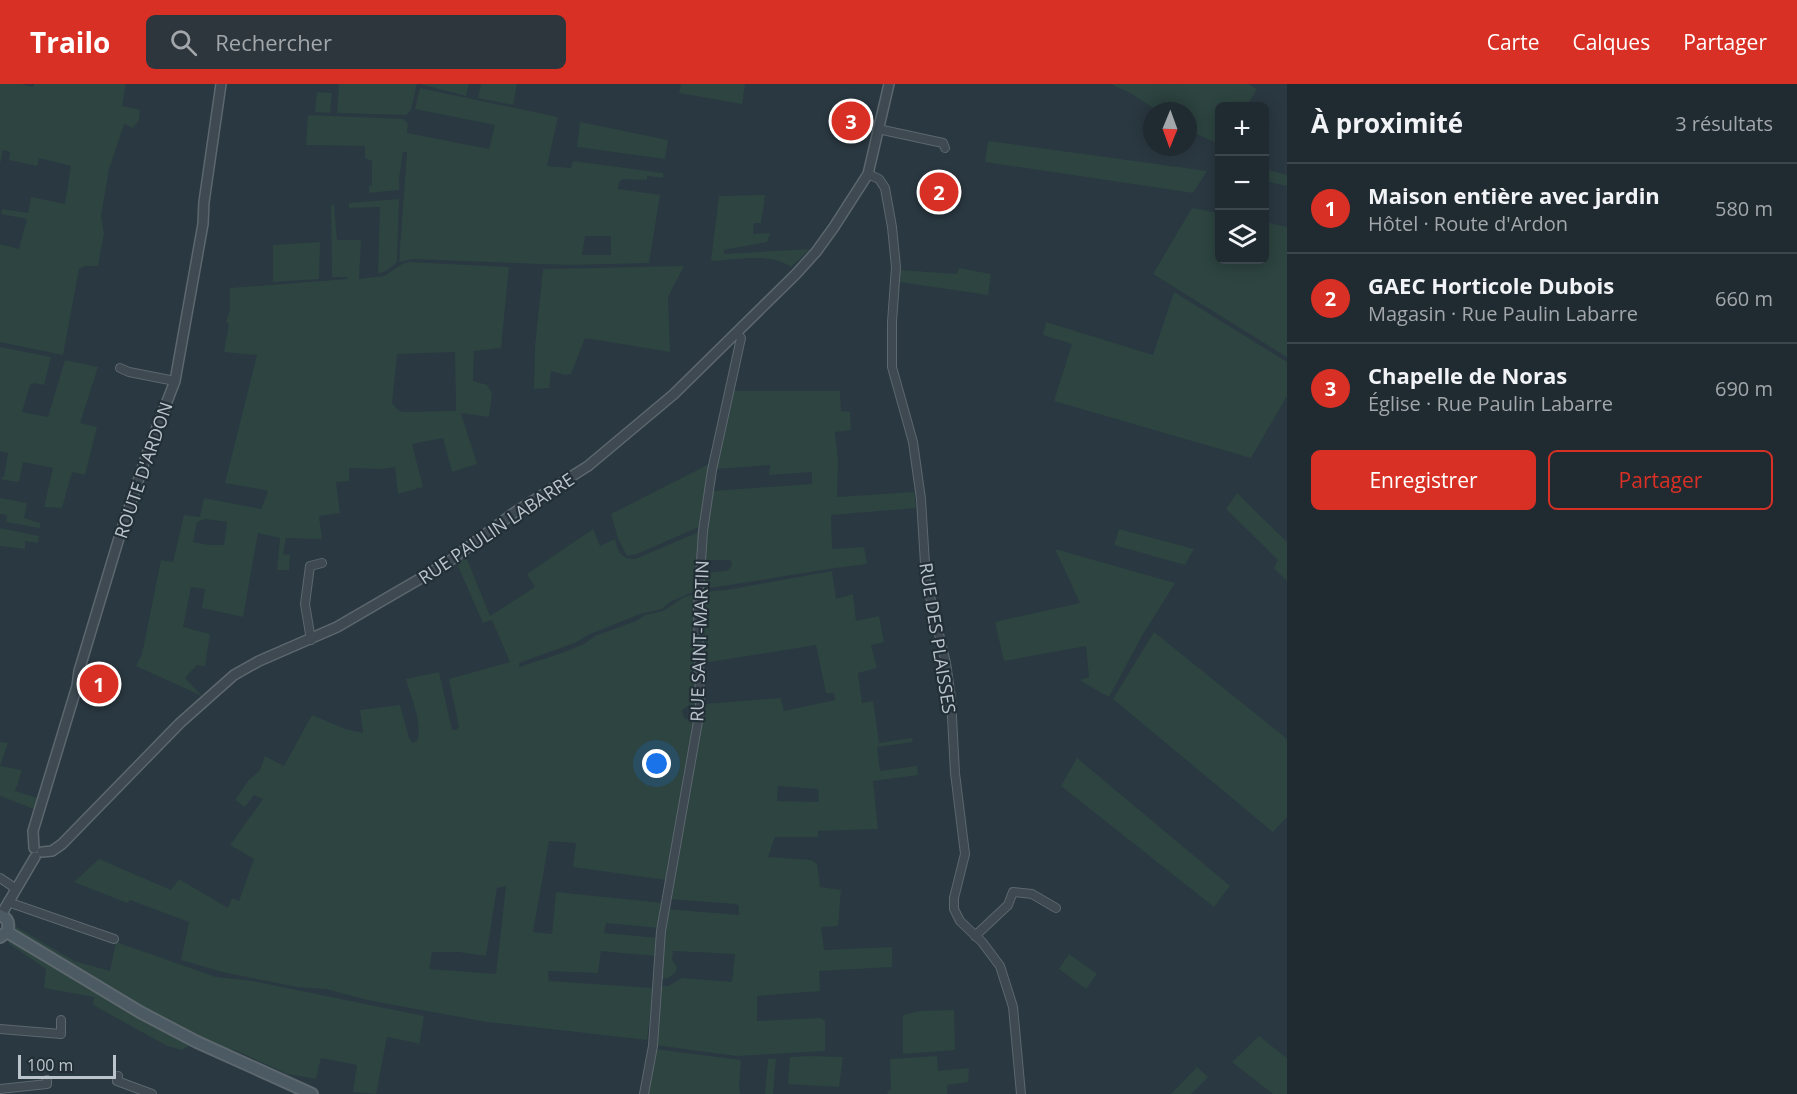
<!DOCTYPE html>
<html lang="fr">
<meta charset="utf-8">
<style>
body{margin:0;font-family:"Open Sans",sans-serif;background:#2d363d;color:#f1f3f6}
.controls{position:absolute;right:18px;top:18px;display:grid;overflow:hidden;border-radius:9px;box-shadow:0 3px 15px #0003}
.controls button{width:54px;height:54px;display:grid;place-items:center;padding:0;border:0;border-bottom:2px solid #3d464d;background:#202a31;color:#f1f3f6;font:30px sans-serif}
.compass{position:absolute;left:1143px;top:18px;width:54px;height:54px;border-radius:50%;background:#202a31;box-shadow:0 3px 15px #0003;rotate:181deg}
.scale{position:absolute;left:18px;bottom:15px;width:98px;box-sizing:border-box;padding-left:6px;border:3px solid #bbc4cb;border-top:0;font-size:16px;line-height:21px;white-space:nowrap;color:#bbc4cb;-webkit-text-stroke:4px #222f36;paint-order:stroke}
.you{position:absolute;left:657px;top:680px;width:21px;height:21px;margin:-15px;border:4px solid #fff;border-radius:50%;background:#1a73e8;box-shadow:0 0 0 9px #1a73e833}
.badge{display:grid;place-items:center;width:39px;height:39px;border-radius:50%;background:#d93025;color:#fff;font-size:20px;font-weight:700}
.pin{position:absolute;translate:-50% -50%;border:3px solid #fff;box-shadow:0 2px 6px #0006}
.list{margin:0;padding:0;list-style:none}
h2{display:flex;justify-content:space-between;align-items:center;height:78px;margin:0;padding:0 24px;font-size:26px}
h2 small{font-size:20px;font-weight:400;color:#a2a7ab}
.list li{display:grid;grid-template-columns:39px 1fr auto;gap:18px;align-items:center;box-sizing:border-box;height:90px;padding:0 24px;border-top:2px solid #3d464d}
.list b{display:block;font-size:22px;white-space:nowrap}
.list p{margin:0;font-size:20px;white-space:nowrap;color:#a2a7ab}
.list em{font-size:20px;font-style:normal;color:#a2a7ab}
.actions{display:flex;gap:12px;padding:18px 24px}
.actions a{flex:1;padding:14px 0;border:2px solid #d93025;border-radius:9px;text-align:center;font-size:21px;color:#d93025}
.actions .main{background:#d93025;color:#fff}
.icon{flex:none;width:33px;height:33px;fill:none;stroke:currentColor;stroke-width:2;stroke-linecap:round;stroke-linejoin:round}
.map{position:relative;flex:none;width:1287px;height:1010px;overflow:hidden}
header{display:flex;align-items:center;gap:36px;box-sizing:border-box;height:84px;padding:0 30px;background:#d93025;color:#fff}
header strong{font-size:28px}
nav{display:flex;gap:33px;margin-inline-start:auto;font-size:21px}
.search{width:420px;height:54px;background:#2d363d;display:flex;align-items:center;gap:15px;box-sizing:border-box;padding:0 21px;border-radius:9px;color:#a2a7ab;font-size:22px}
main{display:flex}
aside{flex:1;background:#202a31}
.map>svg:first-child{display:block}
.green{fill:#2d4440;fill-rule:evenodd}
.lines{fill:none;stroke-linecap:round;stroke-linejoin:round}
.minor-casing{stroke:#5c676e;stroke-width:10}
.tertiary-casing{stroke:#5c676e;stroke-width:12}
.secondary-casing{stroke:#5c676e;stroke-width:14}
.minor{stroke:#3e4951;stroke-width:8}
.tertiary{stroke:#3e4951;stroke-width:9}
.secondary{stroke:#4c5a63;stroke-width:10}
.labels{text-anchor:middle;dominant-baseline:central;stroke-width:4.5;stroke-linejoin:round;paint-order:stroke}
.street-label{font-size:18px;fill:#bbc4cb;stroke:#222f36}
</style>
<header>
<strong>Trailo</strong>
<div class="search"><svg class="icon" aria-label="search" viewBox="0 0 24 24"><circle cx="10" cy="10" r="6"/><path d="M15 15l6 6"/></svg>Rechercher</div>
<nav><a>Carte</a><a>Calques</a><a>Partager</a></nav>
</header>
<main>
<div class="map">
<svg width="1287" height="1010" viewBox="0 0 1287 1010">
<rect width="100%" height="100%" fill="#2a3841"/>
<path class="green" d="M 0,0 L 22,0 L 33,3 L 34,0 L 126,0 L 122,22 L 140,26 L 139,36 L 133,44 L 124,40 L 109,85 L 101,132 L 104,149 L 98,182 L 85,182 L 79,185 L 63,271 L 0,258 L 0,160 L 19,165 L 27,135 L 1,130 L 2,125 L 28,129 L 31,113 L 65,120 L 71,82 L 39,74 L 37,82 L 9,76 L 10,68 L 3,66 L 0,80 Z
M 339,0 L 417,0 L 411,26 L 406,31 L 337,29 Z
M 420,0 L 469,0 L 466,12 Z
M 481,0 L 517,0 L 513,21 L 478,14 Z
M 681,0 L 745,0 L 742,20 L 679,9 Z
M 1111,0 L 1248,0 L 1257,5 L 1247,22 L 1220,22 L 1219,60 L 1188,46 L 1188,27 L 1158,27 L 1132,10 Z
M 420,4 L 558,33 L 547,82 L 571,84 L 573,77 L 663,89 L 663,94 L 647,92 L 647,96 L 623,95 L 619,98 L 618,105 L 660,111 L 649,179 L 569,181 L 413,175 L 399,178 L 407,68 L 403,68 L 399,94 L 399,106 L 369,109 L 369,102 L 372,101 L 372,77 L 365,74 L 365,62 L 306,61 L 308,31 L 403,35 L 408,39 L 407,49 L 489,65 L 495,41 L 415,25 ZM 585,152 L 611,152 L 611,171 L 582,171 Z
M 317,8 L 332,9 L 330,29 L 315,28 Z
M 580,38 L 668,56 L 665,75 L 577,63 Z
M 988,57 L 1207,87 L 1193,109 L 985,78 Z
M 1265,85 L 1287,91 L 1287,102 L 1265,97 Z
M 765,111 L 761,139 L 754,139 L 753,150 L 770,149 L 767,158 L 724,166 L 724,170 L 810,165 L 791,183 C 770,168 736,176 711,177 L 719,112 Z
M 399,115 L 397,178 L 388,186 L 378,190 L 380,123 L 349,124 L 349,119 Z
M 331,121 L 334,121 L 337,156 L 361,156 L 359,195 L 384,192 L 402,180 L 409,178 L 509,183 L 501,264 L 474,267 L 473,297 L 487,301 L 492,309 L 489,333 L 461,329 L 477,380 L 452,388 L 443,354 L 412,360 L 423,403 L 398,410 L 395,383 L 381,385 L 349,384 L 349,397 L 336,398 L 340,429 L 319,432 L 322,455 L 286,454 L 283,470 L 290,471 L 289,486 L 277,486 L 280,454 L 258,449 L 243,533 L 202,524 L 205,505 L 191,503 L 183,543 L 210,550 L 205,582 L 197,581 L 185,594 L 202,612 L 136,582 L 142,570 L 161,476 L 173,478 L 184,431 L 200,433 L 204,414 L 261,425 L 268,408 L 265,406 L 225,399 L 257,271 L 224,268 L 229,239 L 226,239 L 230,224 L 230,204 L 348,195 L 347,193 L 332,193 ZM 455,268 L 456,327 L 403,328 L 398,326 L 392,319 L 397,270 ZM 205,435 L 227,438 L 224,461 L 209,461 L 193,458 L 197,438 Z
M 1192,124 L 1219,129 L 1220,176 L 1264,176 L 1265,138 L 1287,143 L 1287,273 L 1153,190 Z
M 320,158 L 319,195 L 273,198 L 273,161 Z
M 684,182 L 668,213 L 670,268 L 585,254 L 571,290 L 565,291 L 551,287 L 549,304 L 534,305 L 535,262 L 543,185 Z
M 959,184 L 991,190 L 988,211 L 899,198 L 899,186 L 957,190 Z
M 1174,208 L 1287,278 L 1287,312 L 1251,374 L 1054,317 L 1072,260 L 1043,251 L 1046,238 L 1153,271 Z
M 0,263 L 51,273 L 44,301 L 34,299 L 30,301 L 22,328 L 48,333 L 65,276 L 98,283 L 80,339 L 97,343 L 85,391 L 72,388 L 62,424 L 44,423 L 53,384 L 23,378 L 19,398 L 3,396 L 1,393 L 4,393 L 8,369 L 0,367 Z
M 731,307 L 840,307 L 841,327 L 850,328 L 851,346 L 835,348 L 838,377 L 837,413 L 914,408 L 916,424 L 831,431 L 832,465 L 864,463 L 867,480 C 812,486 757,498 702,505 L 703,489 L 727,487 L 732,482 L 731,477 L 728,476 L 704,476 L 712,407 L 812,400 L 812,388 L 769,391 L 770,381 L 716,385 Z
M 711,379 L 701,442 L 637,470 L 627,472 L 618,454 L 611,430 Z
M 1237,409 L 1287,458 L 1287,497 L 1274,484 L 1278,476 L 1226,425 Z
M 0,414 L 27,419 L 24,434 L 40,439 L 40,444 L 6,438 L 7,431 L 0,430 Z
M 0,444 L 39,452 L 38,459 L 25,457 L 25,465 L 0,462 Z
M 593,445 L 600,462 L 615,455 C 618,468 621,475 635,475 L 701,447 L 695,507 L 670,518 L 662,525 L 640,530 L 588,551 L 577,558 L 519,579 L 519,583 L 562,569 L 584,560 L 595,552 L 636,537 L 645,531 L 663,527 L 684,513 L 695,510 L 697,621 L 689,621 L 682,626 L 684,634 L 695,638 L 683,692 L 682,716 L 666,796 L 573,783 L 576,759 L 549,757 L 533,848 L 552,850 L 556,808 L 663,819 L 659,844 L 606,839 L 604,849 L 658,854 L 655,872 L 601,867 L 598,889 L 548,887 L 549,897 L 653,904 L 647,956 L 487,938 L 367,916 L 326,905 L 297,903 L 222,888 L 181,876 L 189,838 L 130,816 L 127,819 L 74,798 L 99,775 L 171,806 L 179,795 L 228,824 L 232,814 L 239,817 L 254,775 L 230,761 L 263,715 L 254,711 L 245,723 L 235,716 L 248,697 L 260,686 L 265,672 L 284,682 L 312,631 L 345,645 L 363,649 L 360,626 L 400,621 L 409,654 L 413,659 L 417,657 C 423,639 411,614 406,595 L 439,588 L 452,646 L 456,646 L 459,643 L 449,595 L 510,578 L 492,536 L 483,539 L 457,480 L 466,473 L 490,532 L 535,503 L 527,490 ZM 506,802 L 496,890 L 429,885 L 432,868 L 459,868 L 486,872 L 497,804 Z
M 1119,445 L 1194,465 L 1185,481 L 1114,461 Z
M 1055,465 L 1175,499 L 1142,552 L 1109,613 L 1079,596 L 1089,593 L 1086,562 L 1004,577 L 995,538 L 1080,519 Z
M 832,487 L 836,515 L 853,510 L 856,537 L 879,532 L 884,558 L 871,561 L 877,584 L 858,589 L 862,619 L 873,617 L 879,659 L 912,654 L 913,658 L 877,663 L 880,687 L 917,682 L 918,691 L 873,697 L 878,745 L 818,747 L 818,753 L 775,753 L 768,773 L 811,776 L 817,780 L 820,803 L 841,806 L 838,842 L 821,843 L 824,866 L 892,863 L 892,883 L 819,887 L 820,907 L 757,912 L 757,937 L 821,934 L 825,937 L 825,967 L 736,972 L 655,961 L 660,902 L 668,902 L 682,894 L 732,898 L 735,870 L 673,867 L 672,876 L 677,883 L 676,888 L 668,894 L 660,895 L 667,825 L 739,831 L 739,822 L 736,820 L 669,815 L 681,759 L 701,644 L 703,620 L 781,614 L 784,627 L 835,616 L 834,609 L 826,609 L 816,561 L 704,579 L 700,508 L 726,506 ZM 778,702 L 818,705 L 819,718 L 777,717 Z
M 1154,548 L 1287,655 L 1287,733 L 1273,748 L 1113,615 Z
M 0,658 L 8,659 L 0,682 L 22,686 L 15,707 L 37,714 L 34,725 L 0,712 Z
M 1077,674 L 1230,802 L 1214,823 L 1061,702 Z
M 15,842 L 74,877 L 110,887 L 116,858 L 216,893 L 253,897 L 424,932 L 419,962 L 417,959 L 387,953 L 376,1010 L 353,1008 L 357,981 L 321,974 L 316,995 L 287,990 L 237,967 L 197,957 L 182,966 L 167,962 L 93,921 L 94,913 L 44,904 L 46,885 L 8,859 Z
M 1069,870 L 1097,890 L 1086,905 L 1059,885 Z
M 954,926 L 955,966 L 903,970 L 903,931 L 920,927 Z
M 1259,952 L 1287,974 L 1287,1010 L 1273,1010 L 1232,978 Z
M 655,965 L 741,976 L 739,1003 L 740,1010 L 646,1010 Z
M 811,972 L 843,973 L 839,1003 L 788,1000 L 790,973 Z
M 937,972 L 938,987 L 969,984 L 968,998 L 947,1001 L 947,1010 L 888,1010 L 887,1007 L 891,1006 L 890,975 Z
M 768,975 L 776,975 L 773,1010 L 765,1010 Z
M 1197,983 L 1208,993 L 1191,1010 L 1171,1010 Z"/>
<g class="lines">
<g class="minor-casing">
<path id="minor" d="M 878,45 L 943,59 L 945,64
M 868,90 L 879,95 L 885,104 L 892,143 L 896,183 L 892,238 L 892,283 L 913,358 L 921,415 L 926,496 L 946,579 L 951,614 L 955,689 L 965,770 L 954,814 L 954,825 L 960,837 L 982,858 L 1000,882 L 1013,923 L 1021,1010
M 120,284 L 129,288 L 175,297
M 311,556 L 305,520 L 310,482 L 322,479
M 0,794 L 15,804
M 8,818 L 114,855
M 975,852 L 1008,821 L 1013,808 L 1032,810 L 1056,824
M 0,945 L 61,950 L 61,936
M 118,992 L 117,997 L 152,1010
M 0,1005 L 47,1000 L 47,996
M 644,1010 L 653,962 L 661,847 L 700,626 L 698,523 L 703,447 L 712,386 L 741,254 L 737,249"/>
</g>
<g class="tertiary-casing">
<path id="tertiary" d="M 34,764 L 33,747 L 77,602 L 79,587 L 119,454 L 149,364 L 175,297 L 203,140 L 204,118 L 221,0
M 42,768 L 52,767 L 62,760 L 180,639 L 234,591 L 259,577 L 337,543 L 447,479 L 515,428 L 588,382 L 674,310 L 796,190 L 816,168 L 834,143 L 868,90 L 889,0
M 1,831 L 35,773"/>
</g>
<g class="secondary-casing">
<path id="secondary" d="M 0,831 C 8,834 10,840 7,848 L 0,853
M 7,848 L 140,928 L 197,958 L 312,1010"/>
</g>
<use href="#minor" class="minor"/>
<use href="#tertiary" class="tertiary"/>
<use href="#secondary" class="secondary"/>
</g>
<g class="labels">
<g class="street-label">
<text transform="translate(143 386) rotate(-71)">ROUTE D'ARDON</text>
<text transform="translate(496 444) rotate(-34)">RUE PAULIN LABARRE</text>
<text transform="translate(938 554) rotate(81)">RUE DES PLAISSES</text>
<text transform="translate(699 557) rotate(-88)">RUE SAINT-MARTIN</text>
</g>
</g>
</svg>
<div class="controls">
<button>+</button>
<button>−</button>
<button><svg class="icon" aria-label="layers" viewBox="0 0 24 24"><path d="M12 4l9 5-9 5-9-5zM3 14l9 5 9-5"/></svg></button>
</div>
<svg class="compass" viewBox="-18 -18 36 36"><path d="M0-13l5 13h-10z" fill="#e53935"/><path d="M0 13l5-13h-10z" fill="#a2a7ab"/></svg>
<div class="scale">100 m</div>
<div class="you"></div>
<div class="pin badge" style="left:99px;top:600px">1</div>
<div class="pin badge" style="left:939px;top:108px">2</div>
<div class="pin badge" style="left:851px;top:37px">3</div>
</div>
<aside>
<h2>À proximité<small>3 résultats</small></h2>
<ul class="list">
<li><span class="badge">1</span><div><b>Maison entière avec jardin</b><p>Hôtel · Route d'Ardon</p></div><em>580 m</em></li>
<li><span class="badge">2</span><div><b>GAEC Horticole Dubois</b><p>Magasin · Rue Paulin Labarre</p></div><em>660 m</em></li>
<li><span class="badge">3</span><div><b>Chapelle de Noras</b><p>Église · Rue Paulin Labarre</p></div><em>690 m</em></li>
</ul>
<div class="actions"><a class="main">Enregistrer</a><a>Partager</a></div>
</aside>
</main>
